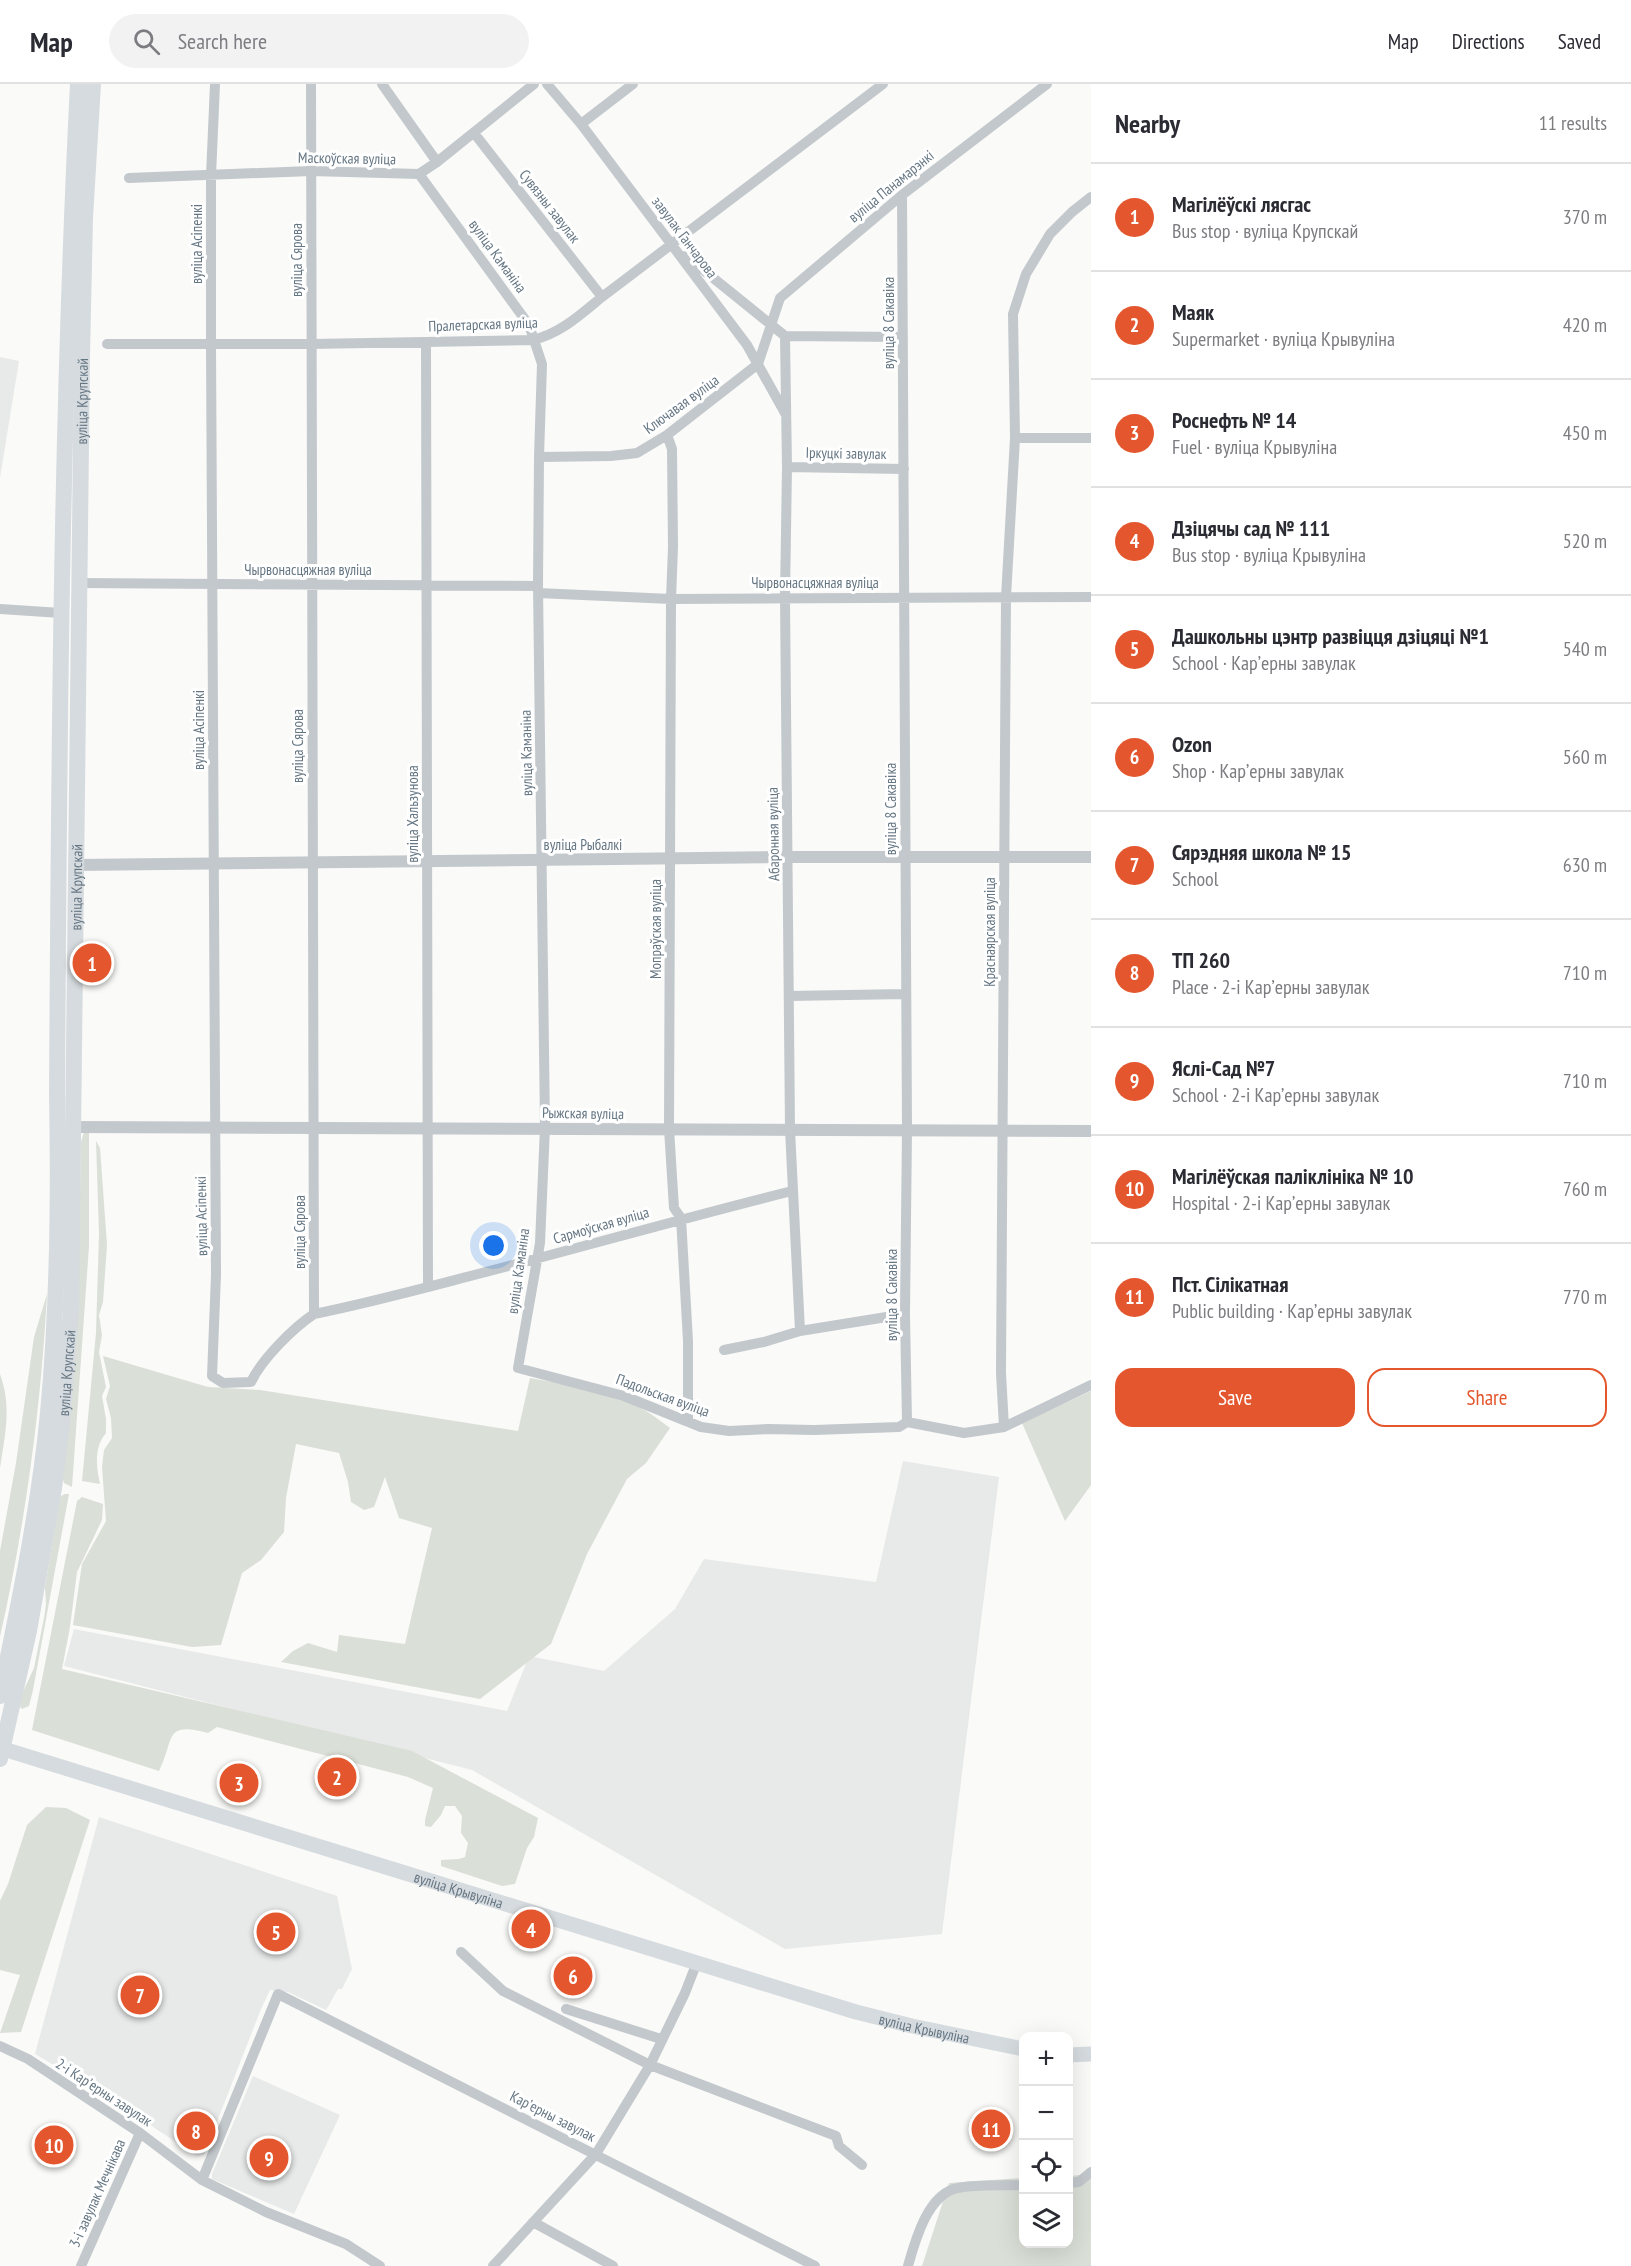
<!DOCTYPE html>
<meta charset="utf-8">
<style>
body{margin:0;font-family:"PT Sans Narrow",sans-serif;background:#f2f2f3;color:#2b2b33}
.controls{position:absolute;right:18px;bottom:18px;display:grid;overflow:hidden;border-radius:12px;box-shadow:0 6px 24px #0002}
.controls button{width:54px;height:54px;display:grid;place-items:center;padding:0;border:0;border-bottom:2px solid #e1e1e2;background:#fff;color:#2b2b33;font:30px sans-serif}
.you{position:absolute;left:494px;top:1162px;width:21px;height:21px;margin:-15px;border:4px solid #fff;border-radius:50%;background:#1a73e8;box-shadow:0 0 0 9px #1a73e833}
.badge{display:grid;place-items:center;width:39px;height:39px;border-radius:50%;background:#e4572e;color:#fff;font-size:20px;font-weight:700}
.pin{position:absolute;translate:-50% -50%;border:3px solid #fff;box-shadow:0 2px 6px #0006}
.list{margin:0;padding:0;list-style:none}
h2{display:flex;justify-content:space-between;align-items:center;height:78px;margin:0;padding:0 24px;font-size:26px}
h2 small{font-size:20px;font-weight:400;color:#7c7c81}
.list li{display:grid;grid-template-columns:39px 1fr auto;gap:18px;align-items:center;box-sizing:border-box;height:108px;padding:0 24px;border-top:2px solid #e1e1e2}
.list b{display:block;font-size:22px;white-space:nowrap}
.list p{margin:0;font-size:20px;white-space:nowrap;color:#7c7c81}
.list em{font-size:20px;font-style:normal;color:#7c7c81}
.actions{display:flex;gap:12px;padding:18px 24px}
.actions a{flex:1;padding:14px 0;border:2px solid #e4572e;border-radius:18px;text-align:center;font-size:21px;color:#e4572e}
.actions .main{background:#e4572e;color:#fff}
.icon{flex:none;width:33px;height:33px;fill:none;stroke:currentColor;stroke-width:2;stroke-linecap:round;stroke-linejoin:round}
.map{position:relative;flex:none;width:1091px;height:2182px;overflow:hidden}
header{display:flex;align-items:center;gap:36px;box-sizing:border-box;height:84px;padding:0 30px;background:#fff;border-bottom:2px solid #e1e1e2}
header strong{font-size:28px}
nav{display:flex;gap:33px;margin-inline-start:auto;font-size:21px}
.search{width:420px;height:54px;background:#f2f2f3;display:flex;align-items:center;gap:15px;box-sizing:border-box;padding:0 21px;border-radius:33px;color:#7c7c81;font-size:22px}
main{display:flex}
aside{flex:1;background:#fff}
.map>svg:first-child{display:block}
.built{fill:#e8e9e9}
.green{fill:#dadfd7}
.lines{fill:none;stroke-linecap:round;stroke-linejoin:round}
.minor{stroke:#c3c8cc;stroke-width:10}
.tertiary{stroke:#c3c8cc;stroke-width:12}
.secondary{stroke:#d6dbdf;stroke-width:15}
.primary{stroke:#d6dbdf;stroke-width:16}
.labels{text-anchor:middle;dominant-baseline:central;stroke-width:6;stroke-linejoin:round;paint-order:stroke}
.street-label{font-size:15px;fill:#657683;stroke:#fff}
</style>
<header>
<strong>Map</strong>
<div class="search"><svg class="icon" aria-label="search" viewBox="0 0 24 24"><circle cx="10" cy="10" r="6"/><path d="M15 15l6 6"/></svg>Search here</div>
<nav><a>Map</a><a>Directions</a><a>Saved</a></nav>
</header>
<main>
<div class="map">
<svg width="1091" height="2182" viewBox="0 0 1091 2182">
<rect width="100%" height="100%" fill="#fafaf8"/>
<path class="built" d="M 0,273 L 19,277 L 0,394 Z
M 903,1377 L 999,1393 L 942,1850 L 785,1865 L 472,1686 L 64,1582 L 74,1545 L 507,1627 L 529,1572 L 604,1587 L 675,1525 L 704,1475 L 876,1498 Z
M 99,1733 L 337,1812 L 352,1885 L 342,1905 L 338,1905 L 326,1926 L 288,1908 L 270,1906 L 261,1925 L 204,2071 L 197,2072 L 108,2013 L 35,1970 Z
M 253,1992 L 340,2031 L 294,2130 L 212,2095 L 212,2090 Z"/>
<path class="green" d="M 89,1047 L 89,1162 L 72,1403 L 64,1399 L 62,1392 L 79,1157 L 81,1058 L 84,1048 Z
M 96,1057 L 100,1064 L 107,1161 L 103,1218 L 99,1231 L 102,1251 L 99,1268 L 106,1303 L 102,1312 L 106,1335 L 106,1349 C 94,1363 96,1382 100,1400 L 82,1397 L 96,1249 L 99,1150 Z
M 47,1210 C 41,1325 25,1441 0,1553 L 0,1467 L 16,1379 L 34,1253 Z
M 103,1272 L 208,1303 L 260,1306 L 518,1347 L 530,1294 L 615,1309 L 651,1330 L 670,1344 L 646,1379 L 627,1395 L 587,1470 L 551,1560 L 480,1615 L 281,1578 L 293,1567 L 308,1559 L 337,1568 L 339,1551 L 405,1560 L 432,1444 L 399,1434 L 385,1393 L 374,1423 L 364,1426 L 351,1418 L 348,1398 L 339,1369 L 296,1360 L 286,1414 L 284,1448 L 261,1476 L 242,1489 L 221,1561 L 192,1563 L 73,1541 L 82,1480 L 106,1437 L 102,1383 L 104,1366 L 112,1354 L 111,1334 L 106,1315 L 110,1302 Z
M 0,1290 C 12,1324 5,1349 0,1384 Z
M 1091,1307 L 1091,1401 L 1065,1437 L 1022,1339 Z
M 65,1410 L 69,1410 L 33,1606 L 29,1622 L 22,1625 L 20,1623 L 21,1612 L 34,1584 L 44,1534 L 46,1520 L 45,1503 L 59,1418 L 61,1412 Z
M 82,1413 L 103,1420 L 102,1436 L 77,1488 L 70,1543 L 62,1585 L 412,1667 L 538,1734 L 534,1753 L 527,1764 L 515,1800 L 502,1802 L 441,1782 L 441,1776 L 459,1775 L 465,1773 L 468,1759 L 461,1749 L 462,1732 L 455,1722 L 445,1722 L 441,1731 L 431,1743 L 425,1742 L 425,1736 L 433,1704 L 408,1693 L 217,1643 L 208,1649 C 163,1637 175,1655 159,1687 L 32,1646 L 77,1417 Z
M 46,1723 L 66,1724 L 90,1736 L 21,1948 L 0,1949 L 20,1891 L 0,1886 L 0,1817 L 8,1800 L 27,1741 Z
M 1091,2090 L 1091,2182 L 922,2182 L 949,2099 L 1023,2094 L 1023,2160 L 1068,2160 L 1069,2092 Z"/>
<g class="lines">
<path class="minor" d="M 215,0 L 211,92 L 211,261 L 216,1191 L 212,1292 L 223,1299 L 251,1298 C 262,1275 293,1244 314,1230 L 311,0
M 382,0 L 437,78
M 547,0 L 581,40 L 747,261 L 785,329
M 581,40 L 633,0
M 474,49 L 602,213
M 419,90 L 529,241 L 542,280 L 539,373 L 538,502 L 545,1043 L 540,1159 L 518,1284 L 624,1312 L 701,1343 L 729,1347 L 768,1345 L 814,1346 L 899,1343 L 907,1338
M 129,94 L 311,87 L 419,90 L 437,78 L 534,0
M 902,111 L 907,1045 L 905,1230 L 907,1338
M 686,172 L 785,252 L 903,253
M 785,252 L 787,383 L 785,513 L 790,1046 L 800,1247
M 426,258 L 428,1203
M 107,260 L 311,260 L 533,256 C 561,249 580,231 602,213 L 883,0
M 667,351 L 672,365 L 673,463 L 671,515 L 669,1045 L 674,1124 L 681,1134 L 688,1257 L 688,1338
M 1015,354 L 1091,354
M 539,373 L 611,372 L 637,369 L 667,351 L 758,280 L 780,214 L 902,111 L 1047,0
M 787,383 L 904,385
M 78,499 L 538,502
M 538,509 L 671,515 L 1091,513
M 0,525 L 61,529
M 789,912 L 905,910
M 314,1230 C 369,1219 424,1204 478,1190 C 583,1163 687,1133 792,1107
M 724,1266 L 764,1258 L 800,1247 L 905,1230
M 907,1338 L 964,1349 L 1004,1343 L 1091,1301
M 1004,1343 L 1001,1289 L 1006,513 L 1015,354 L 1013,230 L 1026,190 L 1050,150 L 1072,128 L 1091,113
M 461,1868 L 503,1907 L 650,1981 L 836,2052 L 839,2062 L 862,2081
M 566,1925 L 661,1955
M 0,1962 L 28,1975 L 140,2049 L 202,2096 L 266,2128 L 346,2160 L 380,2182
M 202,2096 L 278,1910 L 815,2182
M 1068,2099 L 1079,2098 L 1091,2088
M 533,2138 L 613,2182
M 81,2182 L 140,2049
M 493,2182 L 596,2070 L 650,1981 L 685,1909 L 697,1878
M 908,2182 C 915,2157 928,2109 958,2104 C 979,2100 1002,2102 1023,2101"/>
<path class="tertiary" d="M 75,781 L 789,773 L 1091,773
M 74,1043 L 1091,1047"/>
<g class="secondary">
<path id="s1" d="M 0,1664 L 856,1928 L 912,1942 L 1023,1965"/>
<path d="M 1068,1971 L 1091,1970"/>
</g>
<g class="primary">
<path d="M 0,1612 C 19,1518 39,1424 48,1329 C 58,1223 59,1116 57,1010 C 59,673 61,336 78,0"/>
<path id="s2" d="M 0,1675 L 29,1547 L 54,1404 L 63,1330 L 71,1226 L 82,272 L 85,134 L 93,0"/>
</g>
</g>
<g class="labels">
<g class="street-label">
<text transform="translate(347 74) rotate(1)">Маскоўская вуліца</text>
<text transform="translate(891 102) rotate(-39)">вуліца Панамарэнкі</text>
<text transform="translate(550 122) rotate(52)">Сувязны завулак</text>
<text transform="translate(685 153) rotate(53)">завулак Ганчарова</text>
<text transform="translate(196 160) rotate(-90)">вуліца Асіпенкі</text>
<text transform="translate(498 172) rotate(54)">вуліца Каманіна</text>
<text transform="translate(296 176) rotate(-90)">вуліца Сярова</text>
<text transform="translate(888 239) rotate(-90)">вуліца 8 Сакавіка</text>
<text transform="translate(483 240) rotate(-2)">Пралетарская вуліца</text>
<text stroke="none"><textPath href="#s2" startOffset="1364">вуліца Крупскай</textPath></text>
<text transform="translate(681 320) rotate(-36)">Ключавая вуліца</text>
<text transform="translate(846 369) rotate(1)">Іркуцкі завулак</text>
<text x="308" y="485">Чырвонасцяжная вуліца</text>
<text x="815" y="498">Чырвонасцяжная вуліца</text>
<text transform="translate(198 646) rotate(-90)">вуліца Асіпенкі</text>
<text transform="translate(297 662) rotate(-90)">вуліца Сярова</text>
<text transform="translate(526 669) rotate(-91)">вуліца Каманіна</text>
<text transform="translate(890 725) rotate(-90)">вуліца 8 Сакавіка</text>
<text transform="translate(412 730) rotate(-90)">вуліца Хальзунова</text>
<text transform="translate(773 750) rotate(-91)">Абаронная вуліца</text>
<text x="583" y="760">вуліца Рыбалкі</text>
<text stroke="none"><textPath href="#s2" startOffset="878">вуліца Крупскай</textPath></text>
<text transform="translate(655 845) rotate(-90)">Мопраўская вуліца</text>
<text transform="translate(989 848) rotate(-90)">Краснаярская вуліца</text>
<text transform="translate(583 1029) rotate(1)">Рыжская вуліца</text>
<text transform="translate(201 1132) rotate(-91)">вуліца Асіпенкі</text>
<text transform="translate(601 1141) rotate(-16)">Сармоўская вуліца</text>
<text transform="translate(299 1148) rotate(-90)">вуліца Сярова</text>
<text transform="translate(518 1187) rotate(-82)">вуліца Каманіна</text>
<text transform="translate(891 1211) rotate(-90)">вуліца 8 Сакавіка</text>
<text stroke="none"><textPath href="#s2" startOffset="392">вуліца Крупскай</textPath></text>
<text transform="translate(663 1311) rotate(20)">Падольская вуліца</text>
<text stroke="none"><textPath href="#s1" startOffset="480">вуліца Крывуліна</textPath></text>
<text stroke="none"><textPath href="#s1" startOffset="966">вуліца Крывуліна</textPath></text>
<text transform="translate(104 2008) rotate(33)">2-і Карʼерны завулак</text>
<text transform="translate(553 2032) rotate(27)">Карʼерны завулак</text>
<text transform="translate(97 2109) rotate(-66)">3-і завулак Мечнікава</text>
</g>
</g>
</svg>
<div class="controls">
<button>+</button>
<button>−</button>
<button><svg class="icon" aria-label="locate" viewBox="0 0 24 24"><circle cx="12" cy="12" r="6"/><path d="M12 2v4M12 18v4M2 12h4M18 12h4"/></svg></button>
<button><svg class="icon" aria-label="layers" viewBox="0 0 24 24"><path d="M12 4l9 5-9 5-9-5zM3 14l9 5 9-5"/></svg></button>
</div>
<div class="you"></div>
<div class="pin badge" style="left:92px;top:879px">1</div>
<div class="pin badge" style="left:337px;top:1693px">2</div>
<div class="pin badge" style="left:239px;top:1699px">3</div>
<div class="pin badge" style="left:531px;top:1845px">4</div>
<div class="pin badge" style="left:276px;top:1848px">5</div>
<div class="pin badge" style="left:573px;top:1892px">6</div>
<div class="pin badge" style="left:140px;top:1911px">7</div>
<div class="pin badge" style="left:196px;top:2047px">8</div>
<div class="pin badge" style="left:269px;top:2074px">9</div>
<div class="pin badge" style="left:54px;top:2061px">10</div>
<div class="pin badge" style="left:991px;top:2045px">11</div>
</div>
<aside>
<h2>Nearby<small>11 results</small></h2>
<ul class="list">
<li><span class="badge">1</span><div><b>Магілёўскі лясгас</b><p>Bus stop · вуліца Крупскай</p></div><em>370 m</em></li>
<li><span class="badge">2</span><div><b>Маяк</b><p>Supermarket · вуліца Крывуліна</p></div><em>420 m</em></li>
<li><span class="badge">3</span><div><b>Роснефть № 14</b><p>Fuel · вуліца Крывуліна</p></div><em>450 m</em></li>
<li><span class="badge">4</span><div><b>Дзіцячы сад № 111</b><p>Bus stop · вуліца Крывуліна</p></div><em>520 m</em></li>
<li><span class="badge">5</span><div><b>Дашкольны цэнтр развіцця дзіцяці №1</b><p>School · Карʼерны завулак</p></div><em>540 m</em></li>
<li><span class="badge">6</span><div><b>Ozon</b><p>Shop · Карʼерны завулак</p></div><em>560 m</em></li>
<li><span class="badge">7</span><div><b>Сярэдняя школа № 15</b><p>School</p></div><em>630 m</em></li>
<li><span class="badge">8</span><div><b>ТП 260</b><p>Place · 2-і Карʼерны завулак</p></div><em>710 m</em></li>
<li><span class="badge">9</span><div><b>Яслі-Сад №7</b><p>School · 2-і Карʼерны завулак</p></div><em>710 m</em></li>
<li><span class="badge">10</span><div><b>Магілёўская паліклініка № 10</b><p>Hospital · 2-і Карʼерны завулак</p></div><em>760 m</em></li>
<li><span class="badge">11</span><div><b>Пст. Сілікатная</b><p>Public building · Карʼерны завулак</p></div><em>770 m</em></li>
</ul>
<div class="actions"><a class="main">Save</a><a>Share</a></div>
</aside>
</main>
